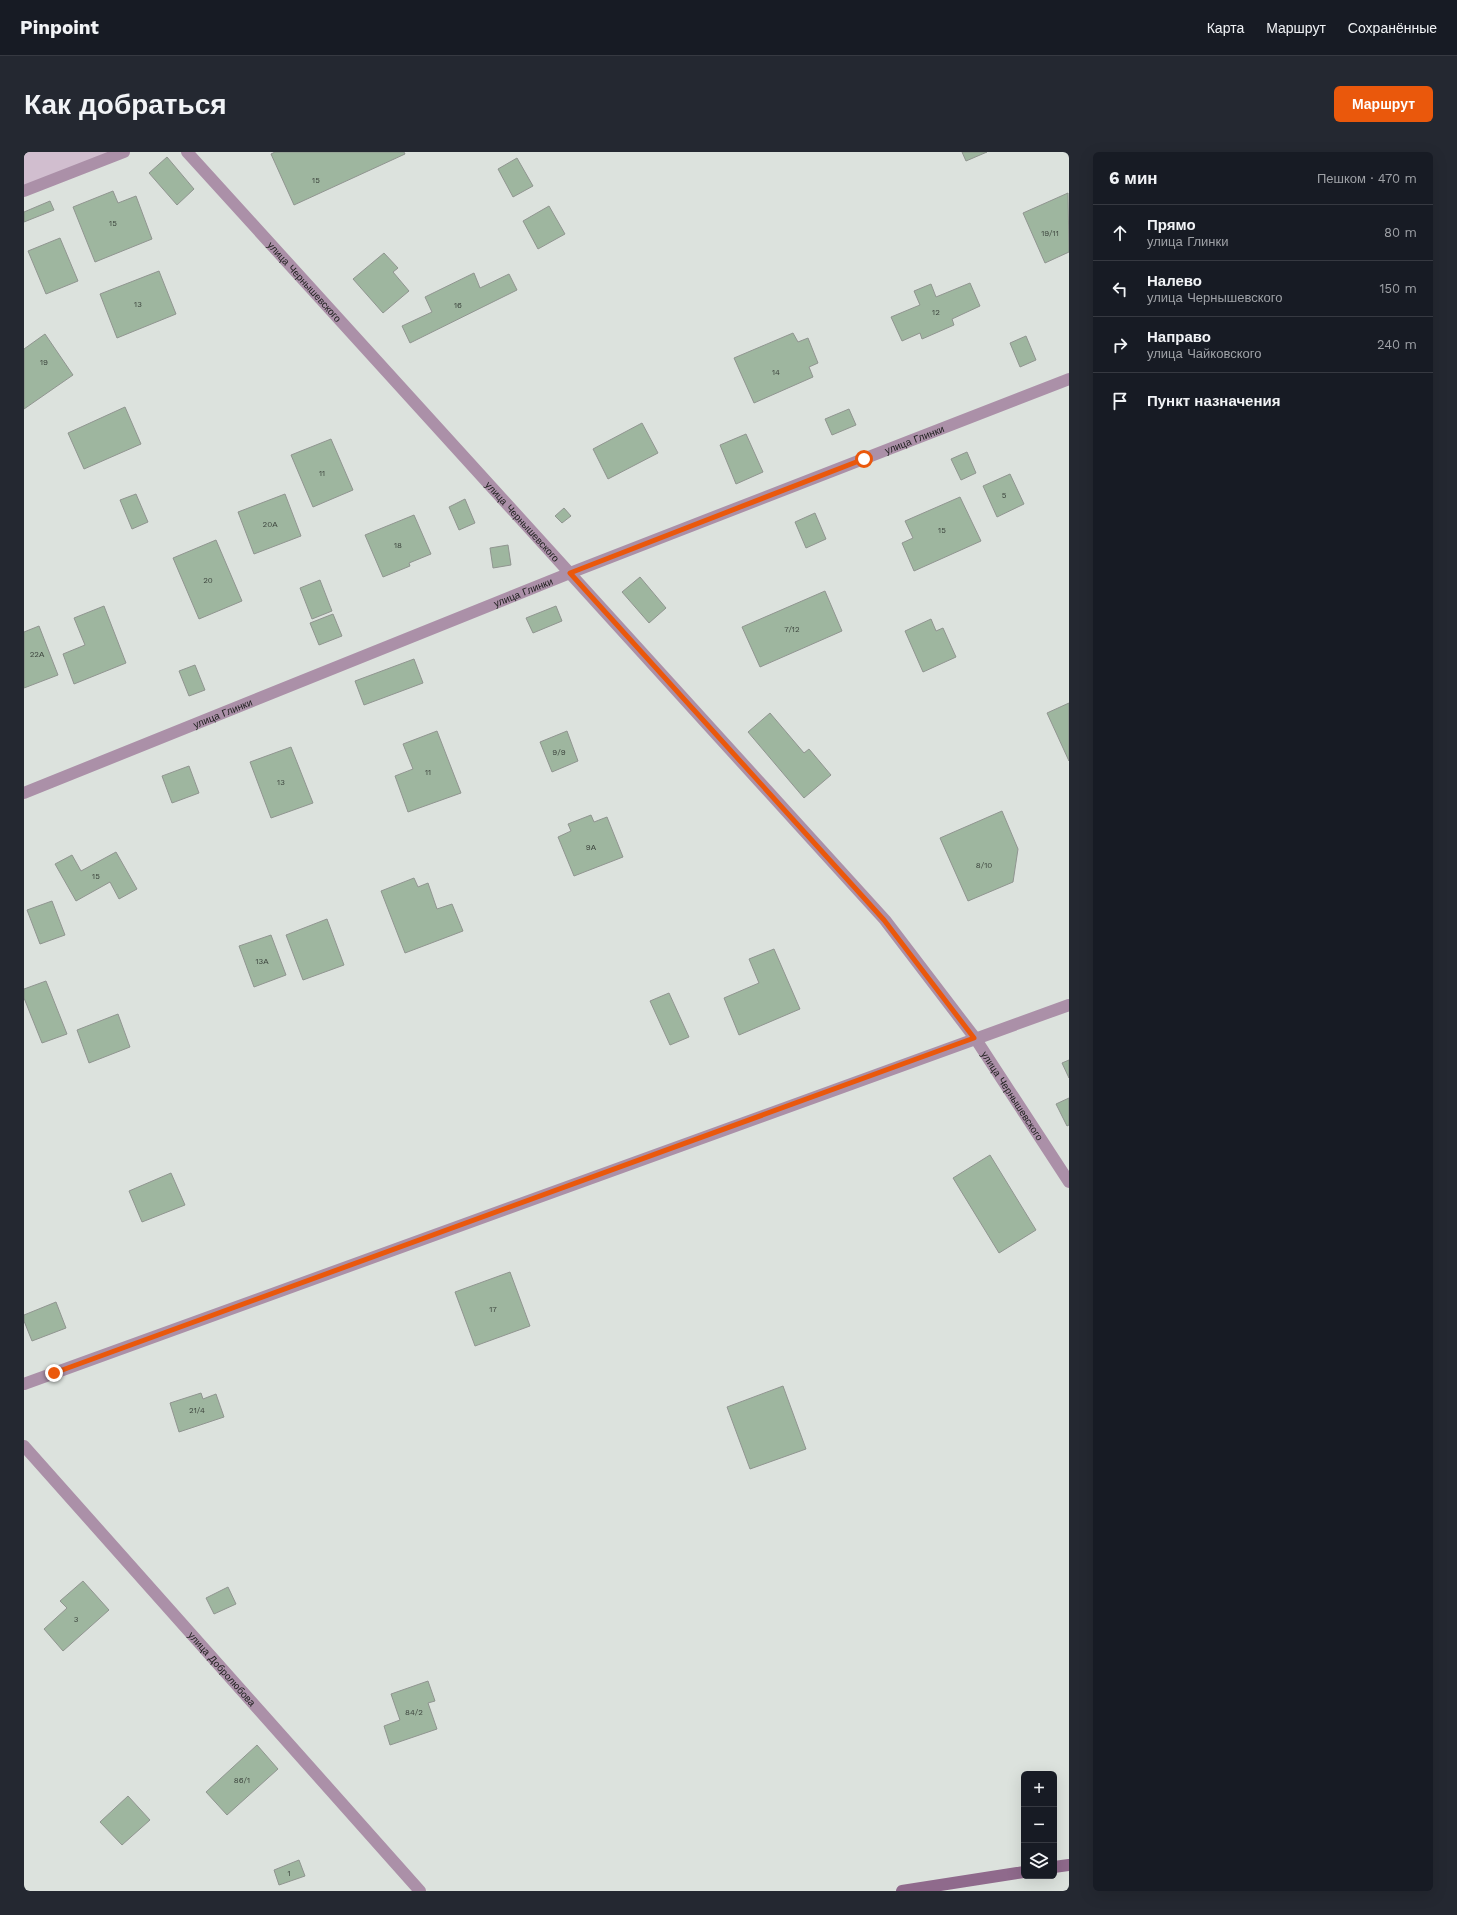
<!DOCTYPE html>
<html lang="ru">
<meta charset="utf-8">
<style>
body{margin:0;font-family:"Work Sans",sans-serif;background:#242831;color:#f1f3f6}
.controls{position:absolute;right:12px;bottom:12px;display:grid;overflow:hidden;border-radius:6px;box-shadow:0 4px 16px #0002}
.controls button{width:36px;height:36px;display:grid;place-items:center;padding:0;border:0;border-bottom:1px solid #363941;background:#171b24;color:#f1f3f6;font:20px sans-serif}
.stop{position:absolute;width:12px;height:12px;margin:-9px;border:3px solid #ea580c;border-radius:50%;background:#fff}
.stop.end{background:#ea580c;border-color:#fff;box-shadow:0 1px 4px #0008}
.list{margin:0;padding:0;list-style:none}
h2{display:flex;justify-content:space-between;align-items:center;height:52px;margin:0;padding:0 16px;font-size:17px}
h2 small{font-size:13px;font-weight:400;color:#9ea1a6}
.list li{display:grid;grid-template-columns:26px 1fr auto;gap:12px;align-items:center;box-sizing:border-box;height:56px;padding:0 16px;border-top:1px solid #363941}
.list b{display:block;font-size:15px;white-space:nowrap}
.list p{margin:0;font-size:13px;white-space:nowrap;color:#9ea1a6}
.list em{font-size:13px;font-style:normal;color:#9ea1a6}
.icon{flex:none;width:22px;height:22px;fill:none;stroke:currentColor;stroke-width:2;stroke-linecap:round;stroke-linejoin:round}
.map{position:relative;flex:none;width:1045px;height:1739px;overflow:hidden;border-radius:6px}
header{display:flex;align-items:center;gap:24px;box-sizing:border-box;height:56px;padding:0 20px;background:#171b24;border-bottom:1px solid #363941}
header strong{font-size:19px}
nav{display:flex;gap:22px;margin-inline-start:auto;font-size:14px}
.intro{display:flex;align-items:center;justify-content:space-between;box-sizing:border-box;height:96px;padding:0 24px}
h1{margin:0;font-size:28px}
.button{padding:10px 18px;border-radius:6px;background:#ea580c;color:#fff;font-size:14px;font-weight:700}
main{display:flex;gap:24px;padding:0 24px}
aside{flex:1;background:#171b24;border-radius:6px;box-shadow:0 4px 16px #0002}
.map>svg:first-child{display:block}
.green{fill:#d1becf}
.building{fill:#9eb69f;stroke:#909590}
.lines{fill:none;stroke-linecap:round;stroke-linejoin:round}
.street{stroke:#ab90a8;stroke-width:12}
.secondary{stroke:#8f6a8c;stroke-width:12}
.route{stroke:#ea580c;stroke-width:5}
.labels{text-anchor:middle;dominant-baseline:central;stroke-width:3.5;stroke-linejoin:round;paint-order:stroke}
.number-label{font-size:8px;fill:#3c443d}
.street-label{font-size:10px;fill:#1c1e1c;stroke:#dce2dd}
</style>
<header>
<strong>Pinpoint</strong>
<nav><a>Карта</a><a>Маршрут</a><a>Сохранённые</a></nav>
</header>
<div class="intro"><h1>Как добраться</h1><a class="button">Маршрут</a></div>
<main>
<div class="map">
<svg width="1045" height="1739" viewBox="0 0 1045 1739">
<rect width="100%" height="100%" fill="#dce2dd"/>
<path class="green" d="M 0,0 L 97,0 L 0,35 Z"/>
<path class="building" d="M 251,0 L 380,0 L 381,2 L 270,53 L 247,2 Z
M 938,0 L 963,0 L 942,9 Z
M 143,5 L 170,37 L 153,53 L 125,21 Z
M 493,6 L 509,34 L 489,45 L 474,17 Z
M 89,39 L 94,51 L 112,44 L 128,87 L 71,110 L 49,55 Z
M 1044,41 L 1045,100 L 1021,111 L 999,61 Z
M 26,49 L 30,58 L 0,70 L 0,60 Z
M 525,54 L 541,82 L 514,97 L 499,69 Z
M 36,86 L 54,129 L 22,142 L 4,99 Z
M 360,101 L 374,116 L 369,120 L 385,139 L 359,161 L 329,127 Z
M 135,119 L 152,162 L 93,186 L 76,142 Z
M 450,121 L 456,136 L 485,122 L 493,138 L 386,191 L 378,174 L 408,160 L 401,145 Z
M 946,131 L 956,154 L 928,167 L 930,173 L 898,187 L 896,181 L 878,189 L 867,165 L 896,153 L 890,139 L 907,132 L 912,145 Z
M 769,181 L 774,190 L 784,186 L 794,211 L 785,215 L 789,225 L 730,251 L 710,206 Z
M 21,182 L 49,223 L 0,257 L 0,197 Z
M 1002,184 L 1012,208 L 996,215 L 986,191 Z
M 101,255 L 117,292 L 60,317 L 44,281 Z
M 825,257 L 832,273 L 808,283 L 801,267 Z
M 618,271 L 634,301 L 584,327 L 569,297 Z
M 722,282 L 739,320 L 712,332 L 696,293 Z
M 307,287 L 329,338 L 289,355 L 267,303 Z
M 943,300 L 952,321 L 937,328 L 927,307 Z
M 986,322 L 1000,352 L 973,365 L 959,334 Z
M 112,342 L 124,370 L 108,377 L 96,348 Z
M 261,342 L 277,384 L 230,402 L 214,360 Z
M 936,345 L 957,389 L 890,419 L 878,391 L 889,386 L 881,369 Z
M 441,347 L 451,371 L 435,378 L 425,355 Z
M 540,356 L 547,364 L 538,371 L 531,364 Z
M 791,361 L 802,387 L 782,396 L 771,370 Z
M 390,363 L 407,402 L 385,411 L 386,414 L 359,425 L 341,383 Z
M 192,388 L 218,449 L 175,467 L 149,406 Z
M 484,393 L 487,413 L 469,416 L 466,396 Z
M 616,425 L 642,456 L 625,471 L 598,440 Z
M 296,428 L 308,459 L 288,467 L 276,436 Z
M 801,439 L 818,479 L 736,515 L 718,475 Z
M 80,454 L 102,511 L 50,532 L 39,502 L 61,493 L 50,466 Z
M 532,454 L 538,469 L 509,481 L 502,466 Z
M 309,462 L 318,484 L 295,493 L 286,471 Z
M 907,467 L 912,479 L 919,476 L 932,505 L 899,520 L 881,479 Z
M 15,474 L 34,523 L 0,536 L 0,480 Z
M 390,507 L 399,531 L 340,553 L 331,529 Z
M 171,513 L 181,538 L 165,544 L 155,519 Z
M 1045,551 L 1045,609 L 1023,561 Z
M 746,561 L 780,601 L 785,597 L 807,623 L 780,646 L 724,580 Z
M 413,579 L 437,641 L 384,660 L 371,624 L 389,617 L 379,592 Z
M 543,579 L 554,609 L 528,620 L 516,590 Z
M 267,595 L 289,651 L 247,666 L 226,610 Z
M 165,614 L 175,641 L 148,651 L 138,624 Z
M 978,659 L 994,697 L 989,730 L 944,749 L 916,686 Z
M 567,663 L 570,670 L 583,665 L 599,705 L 550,724 L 534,685 L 547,679 L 544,672 Z
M 92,700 L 113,737 L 95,747 L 86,730 L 52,749 L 31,712 L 48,703 L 57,719 Z
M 390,726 L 394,735 L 404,731 L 413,757 L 428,752 L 439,779 L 381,801 L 357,739 Z
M 28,749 L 41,783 L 16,792 L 3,758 Z
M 303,767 L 320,813 L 279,828 L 262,783 Z
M 247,783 L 262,823 L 230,835 L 215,794 Z
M 750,797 L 776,857 L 715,883 L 700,846 L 735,831 L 725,807 Z
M 22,829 L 43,882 L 18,891 L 0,846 L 0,837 Z
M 645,841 L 665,885 L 646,893 L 626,849 Z
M 94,862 L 106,895 L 65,911 L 53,878 Z
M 1045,908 L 1045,926 L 1038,911 Z
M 1045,946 L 1045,973 L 1043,974 L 1032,952 Z
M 966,1003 L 1012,1078 L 975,1101 L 929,1026 Z
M 147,1021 L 161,1053 L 118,1070 L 105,1039 Z
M 486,1120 L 506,1174 L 451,1194 L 431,1140 Z
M 32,1150 L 42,1176 L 8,1189 L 0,1169 L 0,1163 Z
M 759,1234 L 782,1297 L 726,1317 L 703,1255 Z
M 177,1241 L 179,1247 L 192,1242 L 200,1265 L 155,1280 L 146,1251 Z
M 59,1429 L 85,1458 L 39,1499 L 20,1477 L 43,1456 L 36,1449 Z
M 204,1435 L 212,1452 L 190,1462 L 182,1446 Z
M 404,1529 L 411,1549 L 404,1551 L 413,1577 L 366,1593 L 360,1574 L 376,1568 L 367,1542 Z
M 233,1593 L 254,1617 L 203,1663 L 182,1640 Z
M 104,1644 L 126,1668 L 98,1693 L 76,1670 Z
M 275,1708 L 281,1724 L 255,1733 L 250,1718 Z"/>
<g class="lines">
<g class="street">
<path id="s1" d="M 163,0 L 861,768 L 951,886 L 1045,1030"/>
<path d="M 0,39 L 100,0"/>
<path id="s2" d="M 0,641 L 546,421 L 1045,227"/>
<path d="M 0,1232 L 1045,853"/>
<path id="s3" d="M 0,1294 L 396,1739"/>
</g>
<path class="secondary" d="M 1030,1715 L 1045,1713
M 878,1739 L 1000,1720"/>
</g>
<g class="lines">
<path class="route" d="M 30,1221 L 950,886 L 860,768 L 546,421 L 840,307"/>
</g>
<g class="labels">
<g class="number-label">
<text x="292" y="28">15</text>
<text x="89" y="71">15</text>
<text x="1026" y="81">19/11</text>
<text x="114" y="152">13</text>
<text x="434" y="153">16</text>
<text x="912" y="160">12</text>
<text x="20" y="210">19</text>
<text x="752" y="220">14</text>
<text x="298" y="321">11</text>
<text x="980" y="343">5</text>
<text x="246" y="372">20А</text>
<text x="918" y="378">15</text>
<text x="374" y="393">18</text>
<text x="184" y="428">20</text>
<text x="768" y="477">7/12</text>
<text x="13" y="502">22А</text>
<text x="535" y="600">9/9</text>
<text x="404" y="620">11</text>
<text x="257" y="630">13</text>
<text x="567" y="695">9А</text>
<text x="960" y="713">8/10</text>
<text x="72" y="724">15</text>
<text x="238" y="809">13А</text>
<text x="469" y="1157">17</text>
<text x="173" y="1258">21/4</text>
<text x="52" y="1467">3</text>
<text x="390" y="1560">84/2</text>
<text x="218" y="1628">86/1</text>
<text x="265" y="1721">1</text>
</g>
<g class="street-label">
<text stroke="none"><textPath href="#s1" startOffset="175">улица Чернышевского</textPath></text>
<text stroke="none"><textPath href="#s2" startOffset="958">улица Глинки</textPath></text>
<text stroke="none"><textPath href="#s1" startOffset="499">улица Чернышевского</textPath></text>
<text stroke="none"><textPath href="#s2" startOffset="538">улица Глинки</textPath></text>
<text stroke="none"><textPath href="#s2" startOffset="214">улица Глинки</textPath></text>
<text stroke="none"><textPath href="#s1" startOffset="1255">улица Чернышевского</textPath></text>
<text stroke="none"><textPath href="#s3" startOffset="298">улица Добролюбова</textPath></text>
</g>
</g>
</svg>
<div class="controls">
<button>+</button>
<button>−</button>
<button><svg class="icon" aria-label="layers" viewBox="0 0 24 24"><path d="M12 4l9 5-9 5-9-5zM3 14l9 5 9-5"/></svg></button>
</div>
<div class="stop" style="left:840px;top:307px"></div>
<div class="stop end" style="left:30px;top:1221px"></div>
</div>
<aside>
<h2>6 мин<small>Пешком · 470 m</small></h2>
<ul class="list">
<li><svg class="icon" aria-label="ahead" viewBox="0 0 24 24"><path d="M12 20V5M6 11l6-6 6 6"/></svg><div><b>Прямо</b><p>улица Глинки</p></div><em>80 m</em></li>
<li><svg class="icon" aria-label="left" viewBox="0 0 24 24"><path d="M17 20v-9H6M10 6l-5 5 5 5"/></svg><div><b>Налево</b><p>улица Чернышевского</p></div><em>150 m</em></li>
<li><svg class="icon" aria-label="right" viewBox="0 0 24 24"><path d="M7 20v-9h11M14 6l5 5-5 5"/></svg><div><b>Направо</b><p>улица Чайковского</p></div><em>240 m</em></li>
<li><svg class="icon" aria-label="arrive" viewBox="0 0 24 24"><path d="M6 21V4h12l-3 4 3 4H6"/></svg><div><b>Пункт назначения</b></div></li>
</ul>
</aside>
</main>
